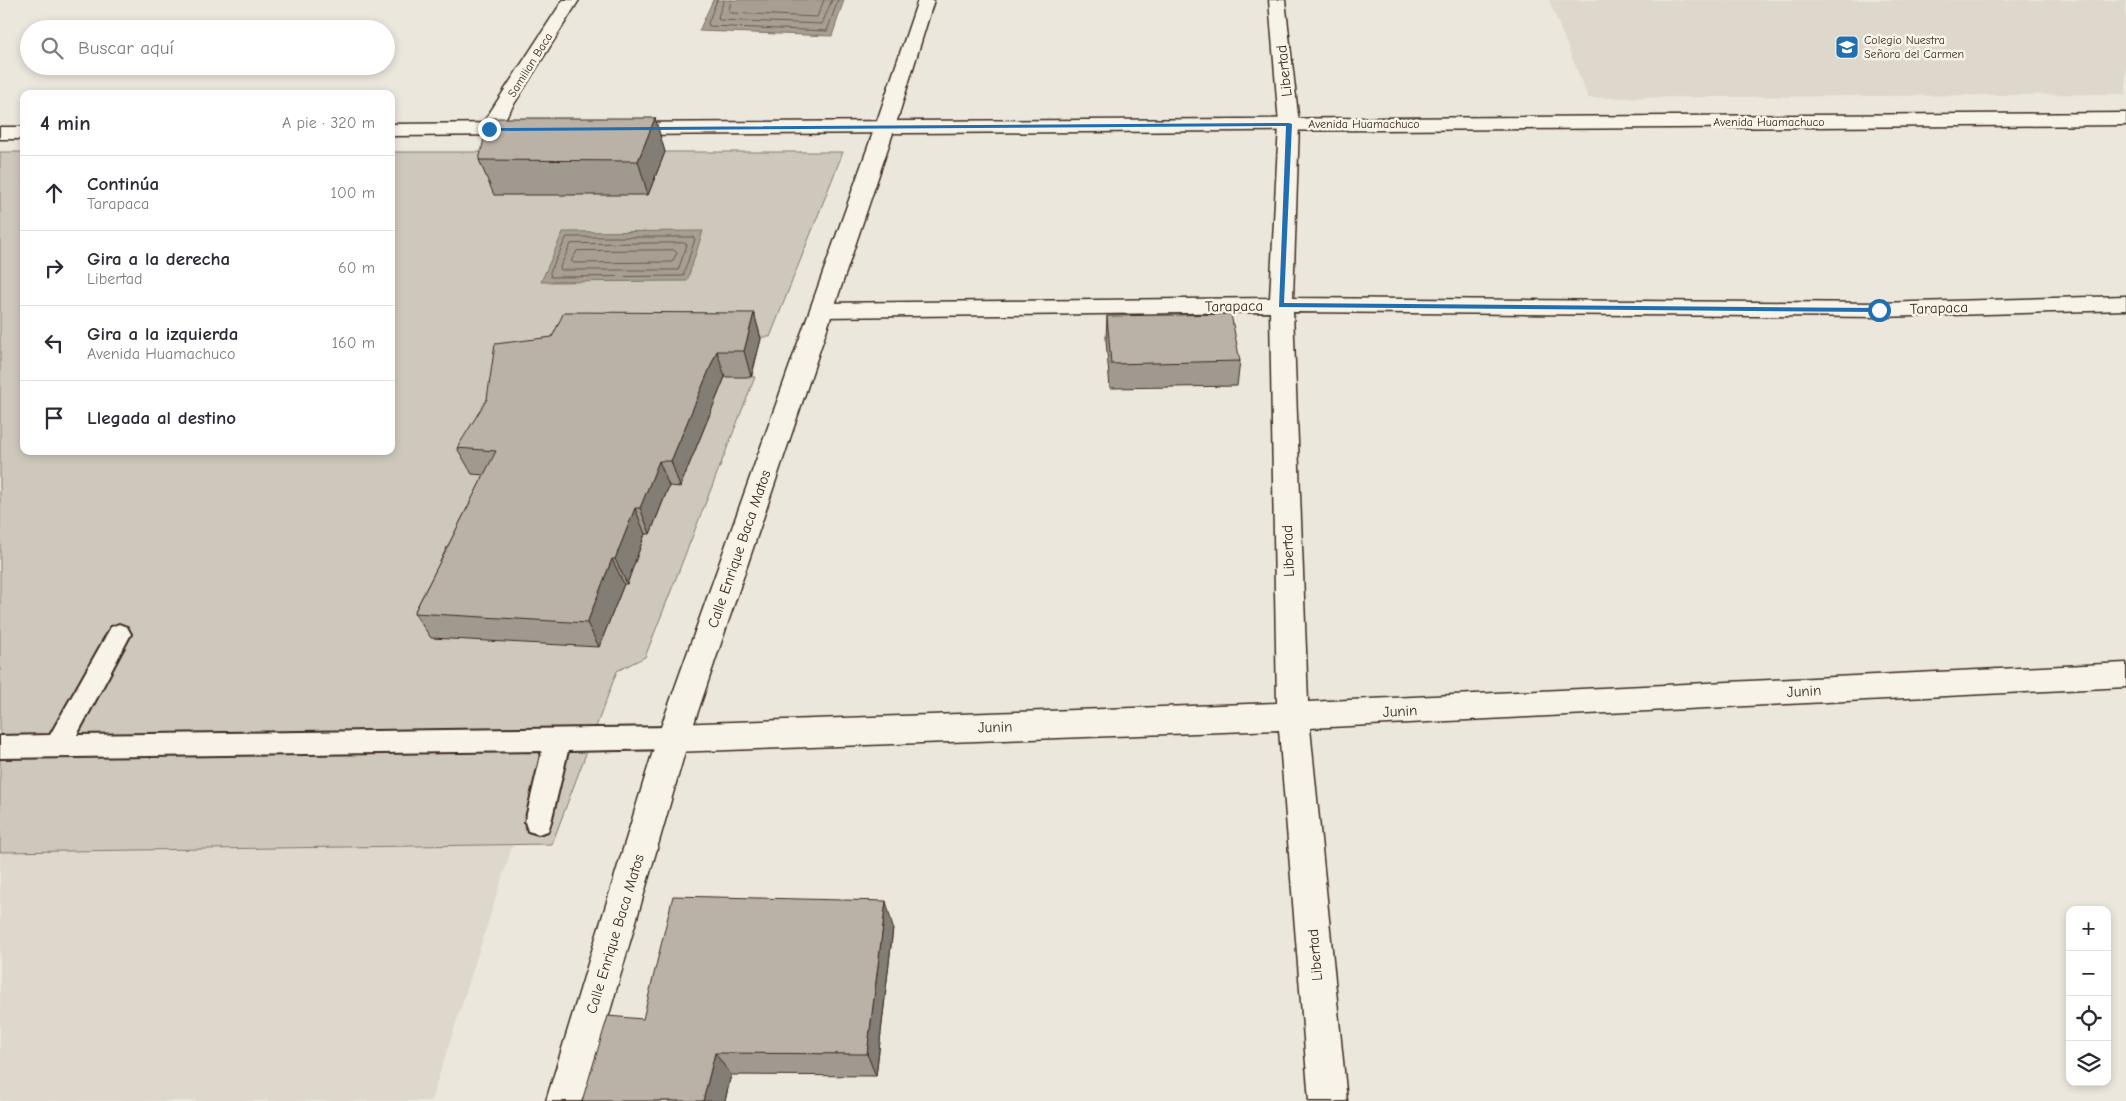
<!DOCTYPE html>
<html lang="es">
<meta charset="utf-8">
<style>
body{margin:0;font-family:"Comic Neue",sans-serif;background:#f2f2f3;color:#2b2b33}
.controls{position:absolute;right:15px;bottom:15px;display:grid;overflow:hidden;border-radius:10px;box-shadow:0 2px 8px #0003}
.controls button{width:45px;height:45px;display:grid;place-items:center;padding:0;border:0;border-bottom:1px solid #e1e1e2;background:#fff;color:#2b2b33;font:25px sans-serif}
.stop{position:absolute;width:15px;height:15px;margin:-11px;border:4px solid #1f6fb2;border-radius:50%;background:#fff}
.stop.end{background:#1f6fb2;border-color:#fff;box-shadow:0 1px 5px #0008}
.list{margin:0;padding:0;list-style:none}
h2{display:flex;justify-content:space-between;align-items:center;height:65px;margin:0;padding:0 20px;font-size:21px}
h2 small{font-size:16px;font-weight:400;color:#7c7c81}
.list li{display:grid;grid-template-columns:32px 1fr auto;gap:15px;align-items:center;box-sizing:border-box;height:75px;padding:0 20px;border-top:1px solid #e1e1e2}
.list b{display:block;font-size:19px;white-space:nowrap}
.list p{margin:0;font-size:16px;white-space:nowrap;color:#7c7c81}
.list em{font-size:16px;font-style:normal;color:#7c7c81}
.icon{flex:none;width:28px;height:28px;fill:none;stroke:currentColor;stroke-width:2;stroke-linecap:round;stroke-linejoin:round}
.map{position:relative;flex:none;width:2126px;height:1101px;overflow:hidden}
.search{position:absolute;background:#fff;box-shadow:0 2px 8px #0003;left:20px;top:20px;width:375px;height:55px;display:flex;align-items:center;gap:12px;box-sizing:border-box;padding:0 18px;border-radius:28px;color:#7c7c81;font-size:19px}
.panel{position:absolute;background:#fff;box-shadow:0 2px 8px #0003;left:20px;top:90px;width:375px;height:365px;border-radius:10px}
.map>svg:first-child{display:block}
.built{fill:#ddd7cc}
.green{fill:#cec8bc;stroke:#84796d}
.water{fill:#a89f93;stroke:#7c7064}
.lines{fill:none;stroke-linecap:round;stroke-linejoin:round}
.shore{stroke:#67594d;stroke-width:1}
.lane-casing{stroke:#3b2a1e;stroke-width:4}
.street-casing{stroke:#3b2a1e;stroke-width:3}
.secondary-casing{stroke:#3b2a1e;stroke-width:3}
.primary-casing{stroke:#3b2a1e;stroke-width:3}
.lane{fill:#f7f3e8;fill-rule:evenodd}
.street{fill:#f7f3e8;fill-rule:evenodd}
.secondary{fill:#f7f3e8;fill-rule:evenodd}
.primary{fill:#f7f3e8;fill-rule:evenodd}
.wall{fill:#a09990;stroke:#3b2a1e}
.shaded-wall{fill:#827d75;stroke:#3b2a1e}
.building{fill:#bab2a7;stroke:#3b2a1e}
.route{fill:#1f6fb2}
.labels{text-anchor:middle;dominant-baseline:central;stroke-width:5;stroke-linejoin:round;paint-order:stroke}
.far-poi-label{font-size:12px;fill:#3b2a1e;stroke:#f7f3e8;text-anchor:start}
.far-street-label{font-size:12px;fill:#3b2a1e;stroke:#f7f3e8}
.street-label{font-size:15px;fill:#3b2a1e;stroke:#f7f3e8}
</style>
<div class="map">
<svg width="2126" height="1101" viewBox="0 0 2126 1101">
<rect width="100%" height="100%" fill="#ece7dc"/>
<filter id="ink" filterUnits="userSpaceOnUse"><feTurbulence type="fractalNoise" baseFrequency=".02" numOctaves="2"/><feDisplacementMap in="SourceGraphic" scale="10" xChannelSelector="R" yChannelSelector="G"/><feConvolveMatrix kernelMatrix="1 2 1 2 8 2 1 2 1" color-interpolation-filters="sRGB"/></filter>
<g filter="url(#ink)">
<path class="built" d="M 1549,0 L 2126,0 L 2126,94 L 1588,98 Z
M 513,844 L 431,1101 L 0,1101 L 0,852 Z"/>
<path class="green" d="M 0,152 L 24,152 L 24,451 L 391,451 L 391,152 L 843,152 L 770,337 L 761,337 L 752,377 L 755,377 L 645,657 L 617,671 L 552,844 L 0,852 Z"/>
<path class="water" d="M 713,0 L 844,0 L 832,36 L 699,31 Z
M 703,231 L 687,281 L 541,282 L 563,232 Z"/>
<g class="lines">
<path class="shore" d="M 717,0 L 708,23 L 709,26 L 827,31 L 838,0
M 724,0 L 718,17 L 719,20 L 822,24 L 832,0
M 731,0 L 729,11 L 731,13 L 817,17 L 824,0
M 567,237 L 693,237 L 695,239 L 683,276 L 551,277 L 550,273 Z
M 684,243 L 687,245 L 678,270 L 561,270 L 560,267 L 571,244 Z
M 674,250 L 677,253 L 672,262 L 574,263 L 571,261 L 577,251 Z"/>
<g class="lane-casing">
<path id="lane" d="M 119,624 L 127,627 L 131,634 L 77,735 L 673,727 L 682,730 L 686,738 L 682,746 L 673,749 L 568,751 L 551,822 L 548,831 L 538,834 L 528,831 L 525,822 L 542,751 L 0,758 L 0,736 L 50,735 L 111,627 Z"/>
</g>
<g class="street-casing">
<path id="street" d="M 563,0 L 579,0 L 496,133 L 489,135 L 482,133 L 479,129 Z
M 918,0 L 934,0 L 895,127 L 892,131 L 885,133 L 878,131 L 875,127 Z
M 1269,0 L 1285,0 L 1299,124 L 1293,298 L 1879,303 L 2126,296 L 2126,310 L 1879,317 L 1293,312 L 1308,702 L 2126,663 L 2126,687 L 1310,728 L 1347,1101 L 1309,1101 L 1279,730 L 673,752 L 662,748 L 657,738 L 662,728 L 673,724 L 1277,703 L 1270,312 L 822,317 L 814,315 L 811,310 L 814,305 L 822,303 L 1270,298 L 1279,124 Z"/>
</g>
<g class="secondary-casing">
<path id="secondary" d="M 885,121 L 892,123 L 895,127 L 689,738 L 584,1101 L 546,1101 L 657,738 L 875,127 L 878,123 Z"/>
</g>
<g class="primary-casing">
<path id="primary" d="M 2126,113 L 2126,125 L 620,135 L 613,133 L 610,129 L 613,125 L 620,123 Z
M 525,123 L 532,125 L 535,129 L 532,133 L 525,135 L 391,136 L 391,124 Z
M 0,127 L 24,127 L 24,139 L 0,139 Z"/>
</g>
<use href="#lane" class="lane"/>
<use href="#street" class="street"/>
<use href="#secondary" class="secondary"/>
<use href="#primary" class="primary"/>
</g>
<path class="wall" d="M 655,118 L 665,152 L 648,195 L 494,195 L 479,160 Z
M 754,313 L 761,339 L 751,377 L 725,377 L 680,487 L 669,486 L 650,534 L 645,534 L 627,584 L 624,584 L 599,647 L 431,638 L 414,613 L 484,475 L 472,474 L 457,448 Z
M 1107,316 L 1240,361 L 1237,386 L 1110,388 L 1106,340 Z
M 893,928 L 876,1076 L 731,1075 L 725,1101 L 582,1101 L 643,1019 Z"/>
<path class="shaded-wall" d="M 655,118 L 665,152 L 648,195 L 638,161 Z
M 754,313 L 761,339 L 751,377 L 744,351 Z
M 717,351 L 725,377 L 680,487 L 671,461 Z
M 659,461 L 669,486 L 650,534 L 640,508 Z
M 635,508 L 645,534 L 627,584 L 615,559 Z
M 612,559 L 624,584 L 599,647 L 587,623 Z
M 886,901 L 893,928 L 876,1076 L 867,1054 Z
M 715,1053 L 731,1075 L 725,1101 L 703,1101 Z"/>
<path class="building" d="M 489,118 L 655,118 L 638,161 L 479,160 Z
M 564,312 L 754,313 L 744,351 L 717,351 L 671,461 L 659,461 L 640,508 L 635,508 L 615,559 L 612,559 L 587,623 L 414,613 L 496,451 L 457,448 L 487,399 L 495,344 L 552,337 Z
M 1231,314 L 1240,361 L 1111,364 L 1107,316 Z
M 673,896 L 886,901 L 867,1054 L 715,1053 L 703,1101 L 582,1101 L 608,1016 L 643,1019 Z"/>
</g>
<path class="route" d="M 1289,123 L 1292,124 L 1284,303 L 1879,308 L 1882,310 L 1879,312 L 1279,307 L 1286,126 L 489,131 L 487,129 L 489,128 Z"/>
<defs>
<g id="school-square" transform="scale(1.25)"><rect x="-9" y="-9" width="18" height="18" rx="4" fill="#1f6fb2" stroke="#f7f3e8"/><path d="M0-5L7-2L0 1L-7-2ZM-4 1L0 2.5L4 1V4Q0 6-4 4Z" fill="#fff"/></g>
</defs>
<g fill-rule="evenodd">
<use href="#school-square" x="1847" y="47"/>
</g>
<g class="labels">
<g class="far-poi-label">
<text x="1864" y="40">Colegio Nuestra<tspan x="1864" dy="14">Señora del Carmen</tspan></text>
</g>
<g class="far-street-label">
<text transform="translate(530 65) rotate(-58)">Samilian Baca</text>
<text x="1769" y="122">Avenida Huamachuco</text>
<text x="1364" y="124">Avenida Huamachuco</text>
</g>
<g class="street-label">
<text transform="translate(1284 71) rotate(-96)">Libertad</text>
<text transform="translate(1234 306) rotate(-1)">Tarapaca</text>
<text transform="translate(1939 308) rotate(-2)">Tarapaca</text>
<text transform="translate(739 549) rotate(-71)">Calle Enrique Baca Matos</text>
<text transform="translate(1288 551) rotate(-92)">Libertad</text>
<text transform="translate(1804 691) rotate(-3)">Junin</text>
<text transform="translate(1400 711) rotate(-3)">Junin</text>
<text transform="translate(995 727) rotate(-2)">Junin</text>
<text transform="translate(615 934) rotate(-73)">Calle Enrique Baca Matos</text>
<text transform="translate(1315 955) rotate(-95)">Libertad</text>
</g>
</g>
</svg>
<div class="controls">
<button>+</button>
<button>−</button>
<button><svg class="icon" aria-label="locate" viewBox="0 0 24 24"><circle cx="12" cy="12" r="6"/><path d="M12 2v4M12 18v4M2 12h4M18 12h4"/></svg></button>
<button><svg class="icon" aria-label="layers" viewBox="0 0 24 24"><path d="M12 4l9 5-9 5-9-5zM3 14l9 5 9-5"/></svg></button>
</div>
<div class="stop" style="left:1879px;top:310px"></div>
<div class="stop end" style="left:489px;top:129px"></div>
<div class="search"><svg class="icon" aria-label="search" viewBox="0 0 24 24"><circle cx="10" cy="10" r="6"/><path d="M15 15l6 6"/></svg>Buscar aquí</div>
<section class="panel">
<h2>4 min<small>A pie · 320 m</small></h2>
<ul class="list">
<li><svg class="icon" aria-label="ahead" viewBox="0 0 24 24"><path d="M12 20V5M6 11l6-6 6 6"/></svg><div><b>Continúa</b><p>Tarapaca</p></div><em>100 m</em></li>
<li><svg class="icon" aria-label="right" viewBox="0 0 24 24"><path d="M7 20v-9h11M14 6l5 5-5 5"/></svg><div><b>Gira a la derecha</b><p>Libertad</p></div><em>60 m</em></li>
<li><svg class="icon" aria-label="left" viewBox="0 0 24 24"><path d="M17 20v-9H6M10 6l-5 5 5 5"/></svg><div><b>Gira a la izquierda</b><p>Avenida Huamachuco</p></div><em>160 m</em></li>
<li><svg class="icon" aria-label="arrive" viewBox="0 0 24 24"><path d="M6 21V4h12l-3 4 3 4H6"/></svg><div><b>Llegada al destino</b></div></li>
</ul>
</section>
</div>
